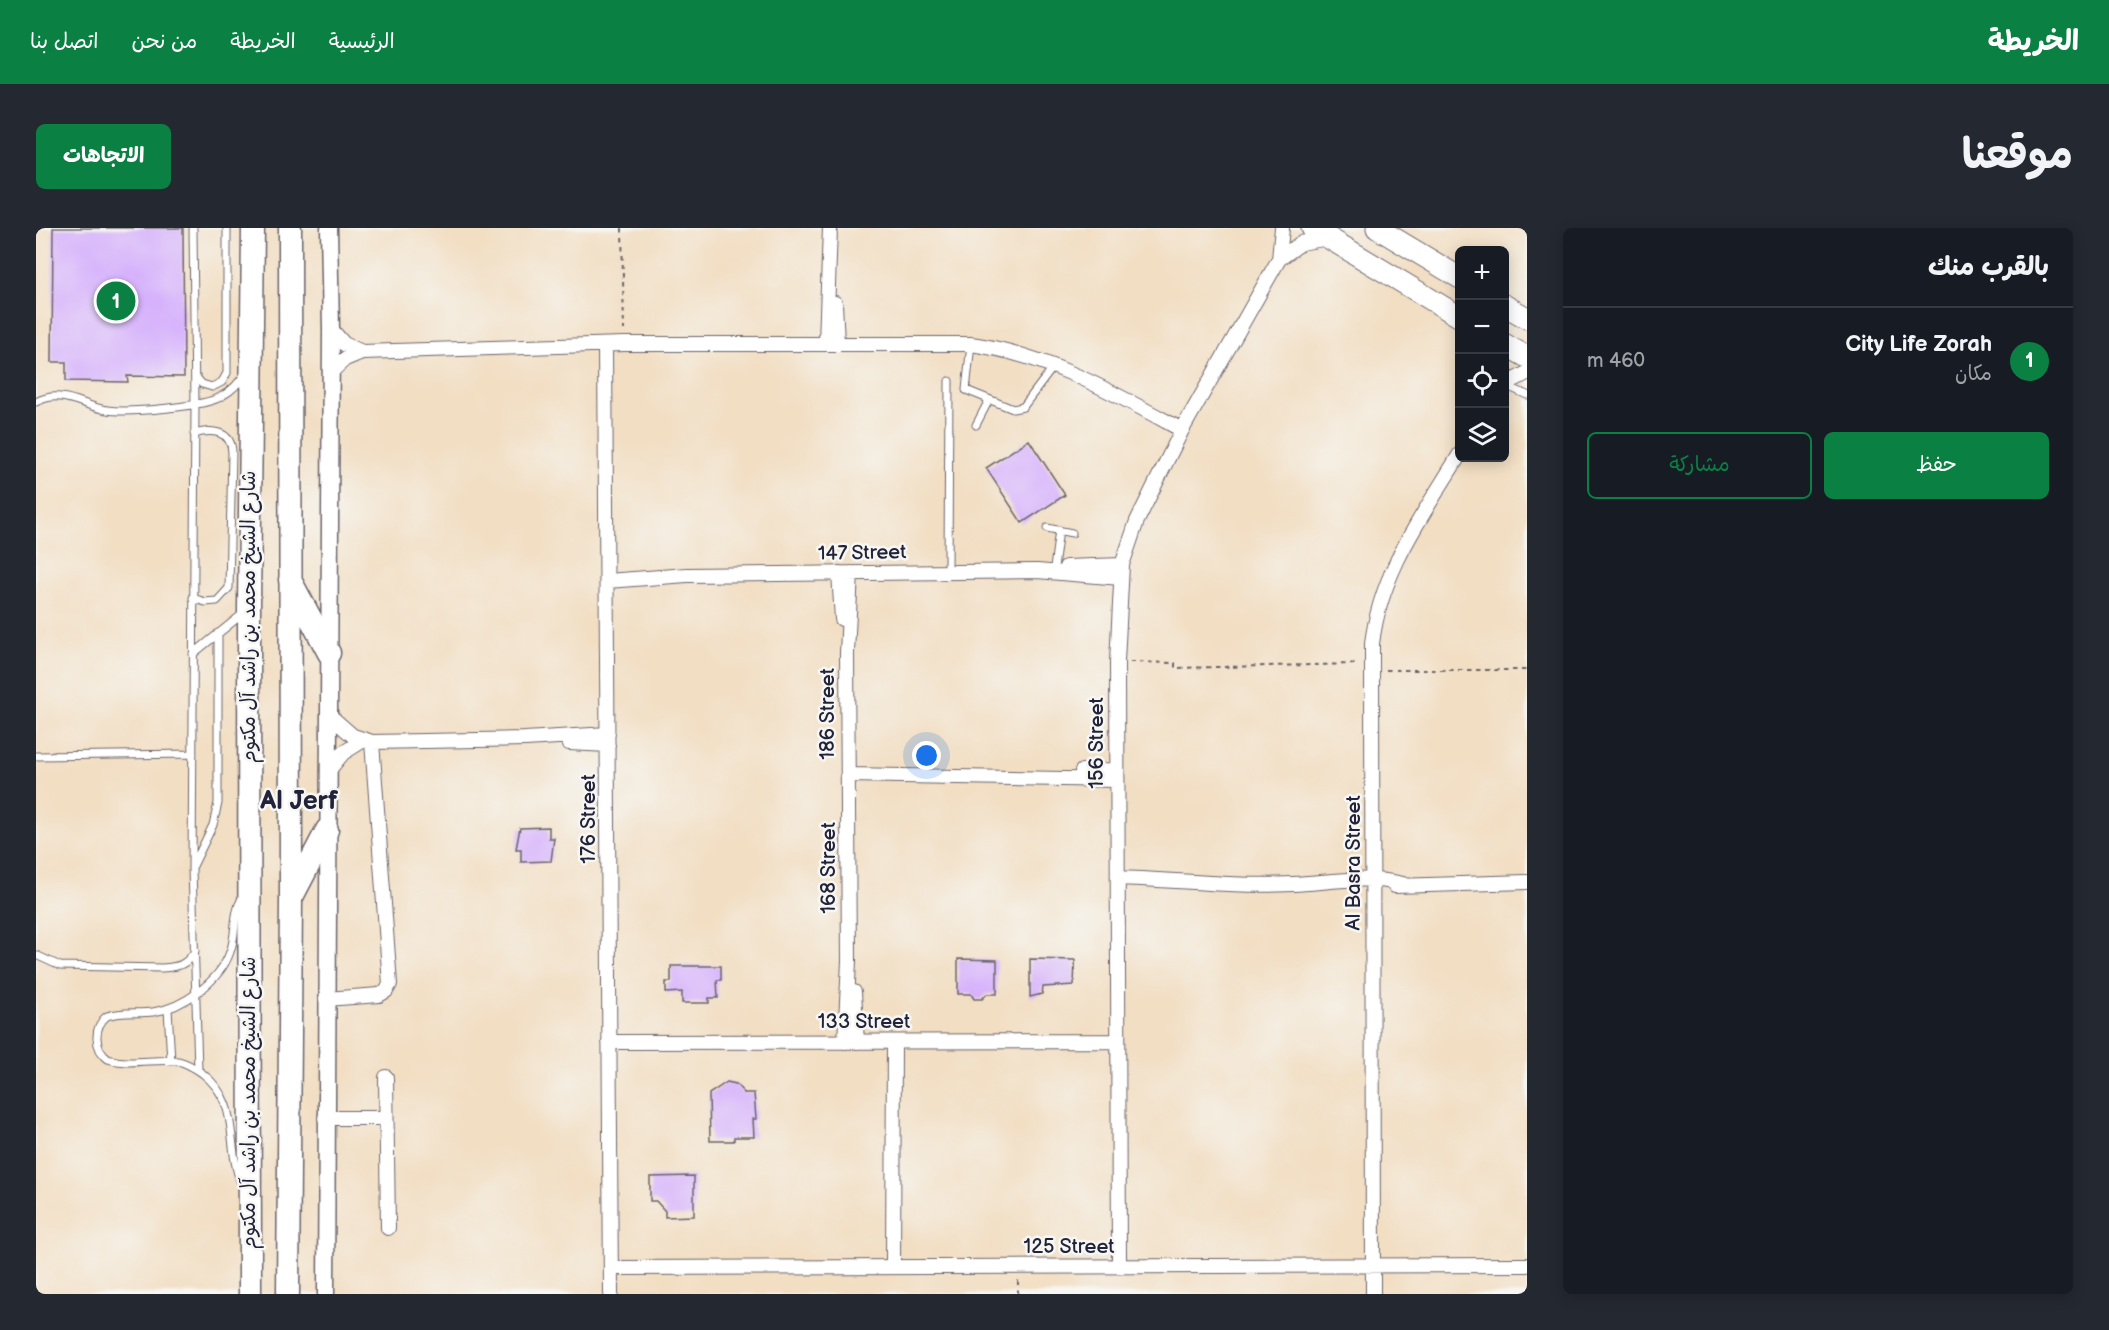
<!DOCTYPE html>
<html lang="ar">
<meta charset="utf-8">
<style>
:root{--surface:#171b24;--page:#242831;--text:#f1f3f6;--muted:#9ea1a6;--line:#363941;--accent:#0b8043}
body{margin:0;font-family:"Balsamiq Sans","Playpen Sans Arabic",sans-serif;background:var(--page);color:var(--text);direction:rtl}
.controls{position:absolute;right:18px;top:18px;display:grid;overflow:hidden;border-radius:9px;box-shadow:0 3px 15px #0003}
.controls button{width:54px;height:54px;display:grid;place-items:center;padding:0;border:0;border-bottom:2px solid var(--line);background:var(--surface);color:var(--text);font:30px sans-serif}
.you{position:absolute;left:891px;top:528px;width:21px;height:21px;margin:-15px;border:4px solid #fff;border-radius:50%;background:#1a73e8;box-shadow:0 0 0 9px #1a73e833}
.badge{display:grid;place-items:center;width:39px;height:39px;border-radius:50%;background:var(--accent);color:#fff;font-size:20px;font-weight:700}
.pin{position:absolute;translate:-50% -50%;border:3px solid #fff;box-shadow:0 2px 6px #0006}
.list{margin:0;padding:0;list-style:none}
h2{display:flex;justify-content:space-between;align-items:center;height:78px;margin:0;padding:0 24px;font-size:26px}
h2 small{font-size:20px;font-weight:400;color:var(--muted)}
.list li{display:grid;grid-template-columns:39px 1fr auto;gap:18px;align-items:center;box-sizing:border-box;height:108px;padding:0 24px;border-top:2px solid var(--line)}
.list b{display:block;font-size:22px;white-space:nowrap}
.list p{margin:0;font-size:20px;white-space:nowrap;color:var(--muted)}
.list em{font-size:20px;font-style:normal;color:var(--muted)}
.actions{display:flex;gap:12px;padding:18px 24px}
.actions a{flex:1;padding:14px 0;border:2px solid var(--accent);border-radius:9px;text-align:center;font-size:21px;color:var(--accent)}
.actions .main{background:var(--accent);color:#fff}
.icon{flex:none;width:33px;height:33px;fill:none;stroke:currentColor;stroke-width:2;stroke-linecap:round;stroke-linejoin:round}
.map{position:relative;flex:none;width:1491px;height:1066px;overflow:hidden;direction:ltr;border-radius:9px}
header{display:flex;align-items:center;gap:36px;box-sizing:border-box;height:84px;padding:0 30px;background:var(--accent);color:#fff}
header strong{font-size:28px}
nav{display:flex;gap:33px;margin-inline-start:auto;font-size:21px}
.intro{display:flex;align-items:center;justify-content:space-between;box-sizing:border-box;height:144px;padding:0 36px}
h1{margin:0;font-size:42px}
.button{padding:15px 27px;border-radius:9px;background:var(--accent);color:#fff;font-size:21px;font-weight:700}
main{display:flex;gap:36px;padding:0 36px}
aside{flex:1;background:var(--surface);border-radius:9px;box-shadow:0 3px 15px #0003}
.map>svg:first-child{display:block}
</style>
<header>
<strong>الخريطة</strong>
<nav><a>الرئيسية</a><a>الخريطة</a><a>من نحن</a><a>اتصل بنا</a></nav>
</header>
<div class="intro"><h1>موقعنا</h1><a class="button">الاتجاهات</a></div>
<main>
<aside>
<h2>بالقرب منك<small></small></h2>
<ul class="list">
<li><span class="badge">1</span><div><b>City Life Zorah</b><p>مكان</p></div><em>460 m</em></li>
</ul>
<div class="actions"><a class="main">حفظ</a><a>مشاركة</a></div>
</aside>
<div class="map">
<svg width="1491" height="1066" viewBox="0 0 1491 1066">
<rect width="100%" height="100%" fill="#f6f6f2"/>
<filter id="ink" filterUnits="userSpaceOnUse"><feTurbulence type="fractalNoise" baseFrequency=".0167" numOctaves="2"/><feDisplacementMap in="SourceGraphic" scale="12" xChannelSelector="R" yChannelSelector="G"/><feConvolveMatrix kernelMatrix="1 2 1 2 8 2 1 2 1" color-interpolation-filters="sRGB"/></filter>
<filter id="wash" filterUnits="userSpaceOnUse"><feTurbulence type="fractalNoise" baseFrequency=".008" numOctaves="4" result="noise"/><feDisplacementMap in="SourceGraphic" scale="24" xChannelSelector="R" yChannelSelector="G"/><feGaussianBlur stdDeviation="1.35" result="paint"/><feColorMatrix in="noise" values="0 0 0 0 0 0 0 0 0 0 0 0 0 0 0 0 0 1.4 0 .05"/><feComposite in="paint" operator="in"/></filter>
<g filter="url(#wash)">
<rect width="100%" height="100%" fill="#f2dec3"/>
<g id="blocks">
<path fill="#d6b1fc" d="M 17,0 L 147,0 L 148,149 L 91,148 L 92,154 L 30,153 L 30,134 L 16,134 Z
M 993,212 L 1029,267 L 986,295 L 950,240 Z
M 513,599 L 513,610 L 518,610 L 515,633 L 485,634 L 485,621 L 480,621 L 484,600 Z
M 922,731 L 961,732 L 961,766 L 951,766 L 946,771 L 938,771 L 935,766 L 922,766 Z
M 994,731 L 1039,732 L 1038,757 L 1007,759 L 1006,766 L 994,769 Z
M 635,738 L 685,738 L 685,752 L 681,752 L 682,770 L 673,770 L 673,775 L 646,775 L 646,764 L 630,765 L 630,754 L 635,754 Z
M 691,854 L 700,856 L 708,865 L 718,865 L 720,891 L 717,891 L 718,909 L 698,909 L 698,913 L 674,913 L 673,866 Z
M 658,948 L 658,988 L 629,989 L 629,983 L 620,973 L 614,973 L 614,949 Z"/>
</g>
</g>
<g filter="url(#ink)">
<use href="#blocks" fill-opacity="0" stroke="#6b646b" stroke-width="1.5"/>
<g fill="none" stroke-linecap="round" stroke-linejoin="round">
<defs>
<path id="service" d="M 157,0 L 159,177 L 156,640 L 162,842
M 935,116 L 930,162 L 977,181 L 987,179 L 1018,138
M 159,148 L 166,156 L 176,159 L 186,154 L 191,145 L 191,0
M 1469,157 L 1491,167
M 0,174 C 26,160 46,178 71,182 C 92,185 170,179 186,168 C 195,163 204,154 209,145
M 940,197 L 953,172
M 1011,300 L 1036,305
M 1018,340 L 1023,302
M 912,344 L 913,153
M 157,370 L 169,374 L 181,373 L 193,360 L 196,225 C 196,202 175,201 158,206
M 157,426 L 209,384
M 0,528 L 157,526
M 157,638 L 177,597 L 182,575 L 182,405
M 0,727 L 24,738 L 126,740 C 143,739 150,737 159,723
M 132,781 L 135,833
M 205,955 C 189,915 206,876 166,845 C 159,840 151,835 142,833 C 119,830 94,838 72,831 C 58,821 57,799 71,788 C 86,783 102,786 117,784 C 147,780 184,753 194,724 C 201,706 196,687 206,670"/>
<path id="minor" d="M 1243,31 L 1265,15 L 1292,10
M 799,75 L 801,115
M 295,101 L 308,116 L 326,124
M 790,115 L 794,0
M 569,117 L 575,1066
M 295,144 L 309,131 L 326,124 L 588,116 L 935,116 C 1012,127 1078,165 1146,202
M 1468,157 L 1491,145
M 1030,339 L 1086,337
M 803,345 L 806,391
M 571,353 L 651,347 L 1001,343 L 1085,350
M 293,487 L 317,508 L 336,514 L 489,511 L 572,506
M 533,515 L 572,517
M 293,542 L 307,525 L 326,513
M 1046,543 L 1081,542
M 812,547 L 1081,552
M 1082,650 C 1140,652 1198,659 1257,656 C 1295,654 1330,647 1367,656
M 1359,658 L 1491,654
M 818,764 L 821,814
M 290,771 L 343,767 L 350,763 L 354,756 L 336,514
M 573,814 L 1082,813
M 809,814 L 813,733 L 811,425 L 815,345
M 350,849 L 352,1000
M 289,890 L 350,890
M 1083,1038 L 1081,434 L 1086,337 L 1101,293 L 1146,202 L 1243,31 L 1246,0
M 857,1039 L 858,814
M 575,1040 L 1491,1037
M 1337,1066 L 1336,416 C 1344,344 1387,287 1424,226"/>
<path id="tertiary" d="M 290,1066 L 295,101 L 293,0"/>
<path id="primary" d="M 1276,0 L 1424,89
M 1341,0 L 1424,50
M 1468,77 L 1491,90
M 1468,116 L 1491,129"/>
<path id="trunk" d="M 254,352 L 293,425
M 257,667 L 291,602
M 214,1066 L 213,380 L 217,0
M 252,1066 L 255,671 L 254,0"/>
</defs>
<use href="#service" stroke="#6b646b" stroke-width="9"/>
<use href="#minor" stroke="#6b646b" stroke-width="16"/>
<use href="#tertiary" stroke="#6b646b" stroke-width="19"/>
<use href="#primary" stroke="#6b646b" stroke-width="23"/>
<use href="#trunk" stroke="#6b646b" stroke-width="25"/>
<path stroke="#6b646b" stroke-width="2" stroke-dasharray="4.5 4.5" stroke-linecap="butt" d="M 586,0 L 588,102
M 1094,434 L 1139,435 L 1139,440 L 1321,436
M 1350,442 L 1491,442
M 982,1066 L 982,1051"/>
<use href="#service" stroke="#fff" stroke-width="7"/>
<use href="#minor" stroke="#fff" stroke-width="14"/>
<use href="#tertiary" stroke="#fff" stroke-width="16"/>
<use href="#primary" stroke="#fff" stroke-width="21"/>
<use href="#trunk" stroke="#fff" stroke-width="22"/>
</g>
</g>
<g text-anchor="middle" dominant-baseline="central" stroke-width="5" stroke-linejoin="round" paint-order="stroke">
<g font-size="20" fill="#22223b" stroke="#f6f6f2">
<text transform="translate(826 325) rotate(-1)">147 Street</text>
<text transform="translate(213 389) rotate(-90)">شارع الشيخ محمد بن راشد آل مكتوم</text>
<text transform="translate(792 486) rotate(-90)">186 Street</text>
<text transform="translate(1061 515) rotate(-90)">156 Street</text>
<text transform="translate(553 591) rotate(-90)">176 Street</text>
<text transform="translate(1318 635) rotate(-90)">Al Basra Street</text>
<text transform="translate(793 640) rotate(-90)">168 Street</text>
<text x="828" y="794">133 Street</text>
<text transform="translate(213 875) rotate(-90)">شارع الشيخ محمد بن راشد آل مكتوم</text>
<text x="1033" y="1019">125 Street</text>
</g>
<g font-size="26" font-weight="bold" fill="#22223b" stroke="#f6f6f2">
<text x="263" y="573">Al Jerf</text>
</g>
</g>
</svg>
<div class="controls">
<button>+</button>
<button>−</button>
<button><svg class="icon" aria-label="locate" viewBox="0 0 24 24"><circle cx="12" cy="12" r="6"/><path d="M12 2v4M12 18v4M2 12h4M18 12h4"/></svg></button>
<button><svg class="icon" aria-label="layers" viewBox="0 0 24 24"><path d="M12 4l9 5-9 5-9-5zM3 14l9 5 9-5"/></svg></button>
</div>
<div class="you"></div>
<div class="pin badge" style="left:80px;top:73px">1</div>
</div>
</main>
